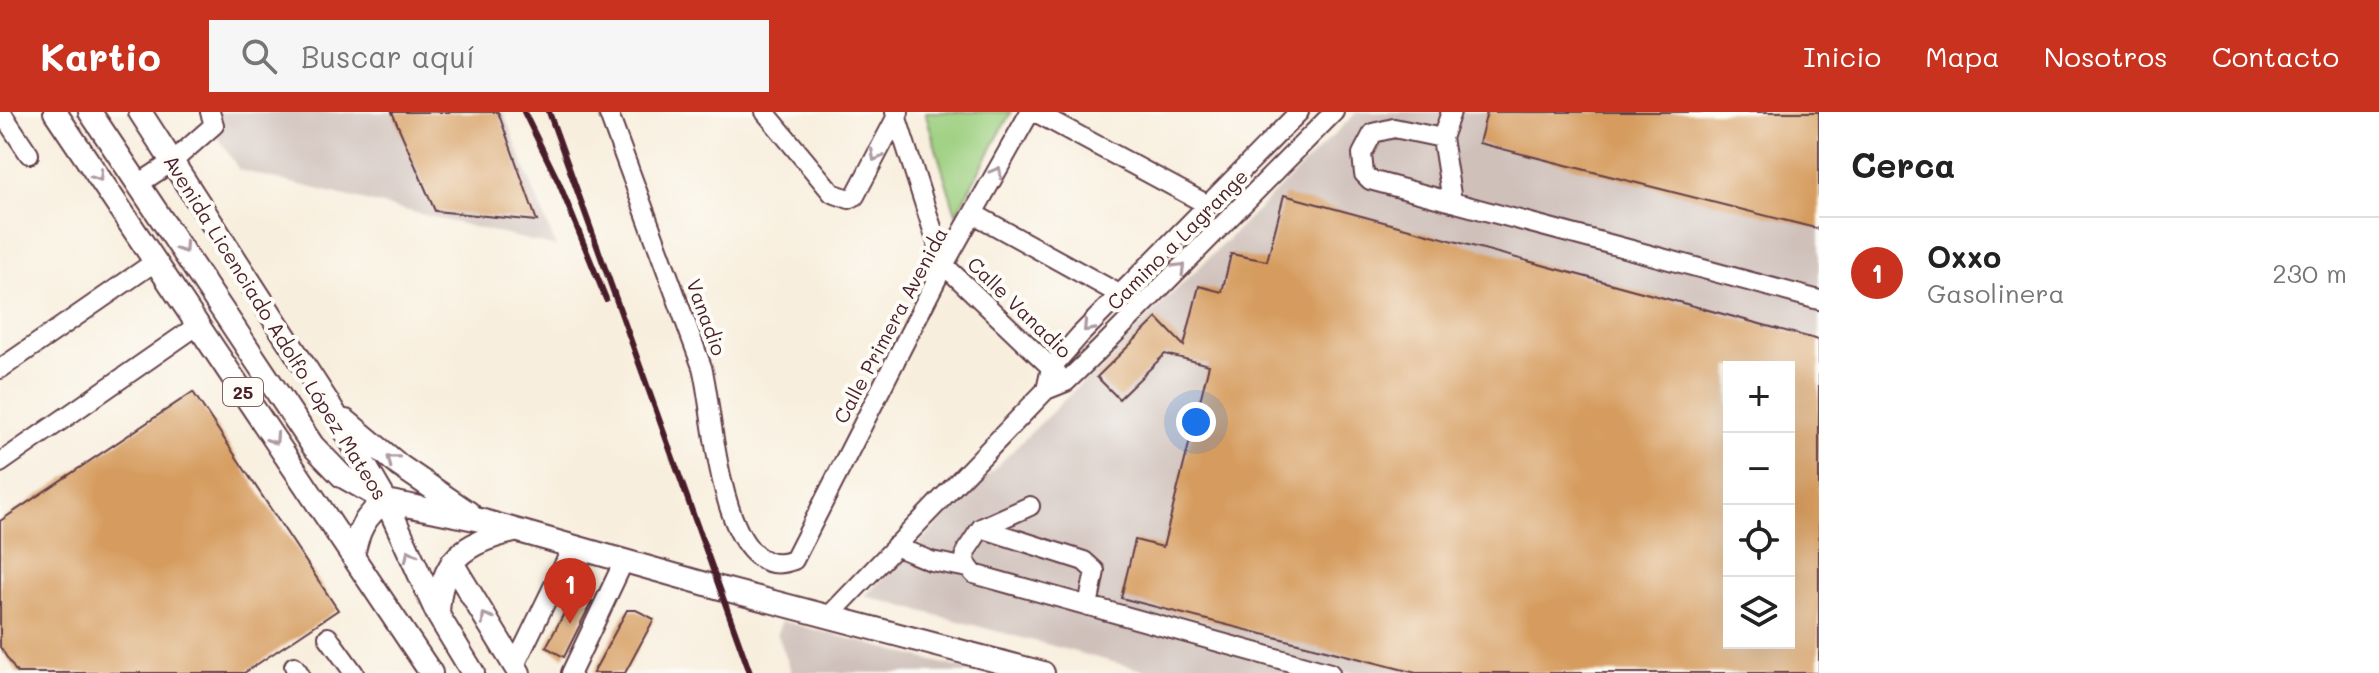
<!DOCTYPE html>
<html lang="es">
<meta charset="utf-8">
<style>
:root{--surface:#fff;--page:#f6f6f6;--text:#222;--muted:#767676;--line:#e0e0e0;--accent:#c8321e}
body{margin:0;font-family:Mali,sans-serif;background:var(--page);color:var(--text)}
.controls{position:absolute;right:24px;bottom:24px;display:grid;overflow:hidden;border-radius:0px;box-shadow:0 8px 32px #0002}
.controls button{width:72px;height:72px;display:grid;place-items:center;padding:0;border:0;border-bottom:2px solid var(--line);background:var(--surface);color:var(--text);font:40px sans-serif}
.you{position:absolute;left:1196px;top:310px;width:28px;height:28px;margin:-20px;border:6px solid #fff;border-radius:50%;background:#1a73e8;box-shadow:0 0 0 12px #1a73e833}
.badge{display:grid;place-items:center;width:52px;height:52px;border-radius:50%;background:var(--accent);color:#fff;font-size:26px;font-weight:700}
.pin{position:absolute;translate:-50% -66px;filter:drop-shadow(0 2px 4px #0008)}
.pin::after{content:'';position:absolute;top:42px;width:28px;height:24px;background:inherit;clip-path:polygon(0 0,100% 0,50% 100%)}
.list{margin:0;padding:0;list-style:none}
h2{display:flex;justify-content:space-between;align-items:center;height:104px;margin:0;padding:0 32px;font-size:34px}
h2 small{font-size:26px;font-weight:400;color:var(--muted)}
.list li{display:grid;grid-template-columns:52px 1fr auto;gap:24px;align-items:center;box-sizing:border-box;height:112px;padding:0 32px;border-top:2px solid var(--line)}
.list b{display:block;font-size:30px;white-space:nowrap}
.list p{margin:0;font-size:26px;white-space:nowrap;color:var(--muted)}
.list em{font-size:26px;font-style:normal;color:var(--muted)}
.icon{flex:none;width:44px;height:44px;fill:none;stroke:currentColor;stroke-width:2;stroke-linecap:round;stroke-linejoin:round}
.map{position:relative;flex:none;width:1819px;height:561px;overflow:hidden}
header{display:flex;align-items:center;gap:48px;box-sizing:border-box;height:112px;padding:0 40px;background:var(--accent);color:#fff}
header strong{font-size:38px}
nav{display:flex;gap:44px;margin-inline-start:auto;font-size:28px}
.search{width:560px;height:72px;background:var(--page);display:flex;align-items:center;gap:20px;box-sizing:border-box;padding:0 28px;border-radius:0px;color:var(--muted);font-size:30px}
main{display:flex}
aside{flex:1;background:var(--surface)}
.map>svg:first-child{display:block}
</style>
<header>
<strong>Kartio</strong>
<div class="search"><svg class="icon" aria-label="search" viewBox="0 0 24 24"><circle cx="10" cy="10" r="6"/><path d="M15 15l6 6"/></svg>Buscar aquí</div>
<nav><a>Inicio</a><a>Mapa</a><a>Nosotros</a><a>Contacto</a></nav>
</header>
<main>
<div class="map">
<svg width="1819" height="561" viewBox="0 0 1819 561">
<rect width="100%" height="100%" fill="#fdfcf7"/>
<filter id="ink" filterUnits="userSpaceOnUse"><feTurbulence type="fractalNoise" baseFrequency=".0125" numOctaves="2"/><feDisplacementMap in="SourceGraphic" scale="16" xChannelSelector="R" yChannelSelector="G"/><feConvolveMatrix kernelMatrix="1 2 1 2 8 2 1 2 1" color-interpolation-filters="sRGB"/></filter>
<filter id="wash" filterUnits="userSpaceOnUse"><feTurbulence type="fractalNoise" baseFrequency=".006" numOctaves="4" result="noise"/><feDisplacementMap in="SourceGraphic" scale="32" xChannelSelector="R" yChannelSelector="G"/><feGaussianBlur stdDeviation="1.8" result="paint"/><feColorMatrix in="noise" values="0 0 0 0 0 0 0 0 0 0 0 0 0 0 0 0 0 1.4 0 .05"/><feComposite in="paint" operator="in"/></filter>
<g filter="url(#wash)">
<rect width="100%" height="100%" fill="#f8eedd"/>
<path fill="#cfc0ba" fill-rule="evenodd" d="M 201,0 L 503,0 L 556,135 L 239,58 Z
M 1357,0 L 1819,0 L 1819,561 L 1154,561 L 865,484 ZM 1729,255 L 1789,255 L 1789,531 L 1729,531 Z
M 782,509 L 979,561 L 792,561 L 777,521 Z"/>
<path fill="#9ccf7f" stroke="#737755" stroke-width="2" d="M 1011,0 L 956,102 L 925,0 Z"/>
<g id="blocks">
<path fill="#d69c5e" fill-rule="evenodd" d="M 392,0 L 498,0 L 537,109 L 435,99 Z
M 1487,0 L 1819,0 L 1819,117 L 1479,31 Z
M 1284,83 L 1819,228 L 1819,561 L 1416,561 L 1121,486 L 1135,428 L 1163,435 L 1209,253 L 1165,242 L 1119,287 L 1097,265 L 1157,206 L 1184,234 L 1199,174 L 1222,180 L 1231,142 L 1267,149 ZM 1729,255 L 1789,255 L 1789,531 L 1729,531 Z
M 193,280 L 338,498 L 244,561 L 17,561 L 0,535 L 0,409 Z
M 575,481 L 592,489 L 564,545 L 546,535 Z
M 627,498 L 636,498 L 654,507 L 625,561 L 593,561 Z"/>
</g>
</g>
<g filter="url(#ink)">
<use href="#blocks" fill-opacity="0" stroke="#643e46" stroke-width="2"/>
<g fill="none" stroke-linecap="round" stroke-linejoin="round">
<defs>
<path id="minor" d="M 1,0 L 29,42
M 608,0 L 702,255 C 714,297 719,478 794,448 L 944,153 L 1030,0
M 765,0 L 832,81 L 849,87 L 855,84 L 899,0
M 895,0 L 944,153 L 1058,262
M 1035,0 L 1208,93
M 1442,26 L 1451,0
M 140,71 L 172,50 L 214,13 L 210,0
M 1452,89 L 1442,26 L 1394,16 L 1373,21 L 1362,42 L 1364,62 L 1370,68 L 1819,188
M 974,102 L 1119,182
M 0,257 L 156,149
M 1046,278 L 1051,256 L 1080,223 L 1299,0
M 0,351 L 198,213
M 981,416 L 1030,394
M 895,434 L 931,449 L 968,456
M 1088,494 L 1095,459 L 1084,449 L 981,416 L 966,439 L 965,450 L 974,462 L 1330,561
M 828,505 L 1046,278 L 1066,270 L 1097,240 L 1334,0
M 328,525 L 354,561
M 515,553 L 573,434
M 294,554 L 299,561
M 571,561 L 624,449"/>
<path id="major" d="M 55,0 L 431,561
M 90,0 L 313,334 L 342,364 L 386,389 L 480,408 L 720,476 L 1043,561
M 140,0 L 332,297 L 386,389 L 438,503 L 473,561
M 346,309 L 400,354 L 469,401
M 353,445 C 357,420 365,403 386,389
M 452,451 L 519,561
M 438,502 C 440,448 464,430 514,419"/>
</defs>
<use href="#minor" stroke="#643e46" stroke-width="22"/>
<use href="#major" stroke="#643e46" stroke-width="26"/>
<use href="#minor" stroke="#fff" stroke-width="18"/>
<use href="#major" stroke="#fff" stroke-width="22"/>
<path stroke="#4a1f2b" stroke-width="6" d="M 524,0 L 559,71 L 606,187
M 549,0 L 750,561"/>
</g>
<defs><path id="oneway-chevron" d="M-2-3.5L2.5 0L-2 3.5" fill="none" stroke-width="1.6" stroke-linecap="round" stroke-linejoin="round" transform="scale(2)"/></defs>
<g stroke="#ae9aa0">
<use href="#oneway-chevron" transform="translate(876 44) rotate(118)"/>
<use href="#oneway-chevron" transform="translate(997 60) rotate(-61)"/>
<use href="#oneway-chevron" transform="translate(98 64) rotate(56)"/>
<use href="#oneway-chevron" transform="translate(183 136) rotate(56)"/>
<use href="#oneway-chevron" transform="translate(1180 156) rotate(-45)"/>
<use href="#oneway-chevron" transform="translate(1088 215) rotate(133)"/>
<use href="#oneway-chevron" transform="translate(274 327) rotate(56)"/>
<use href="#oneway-chevron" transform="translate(392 348) rotate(-142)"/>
<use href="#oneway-chevron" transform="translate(410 443) rotate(-115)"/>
<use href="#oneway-chevron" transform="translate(486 506) rotate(-122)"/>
</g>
</g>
<g text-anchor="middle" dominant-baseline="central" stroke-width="8" stroke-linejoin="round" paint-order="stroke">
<rect fill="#fdfcf7" stroke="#806168" stroke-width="2" x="223" y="266" width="40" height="28" rx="6"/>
<g font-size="18" font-weight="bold" fill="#4a1f2b">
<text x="243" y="280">25</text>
</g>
<g font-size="20" fill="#4a1f2b" stroke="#fdfcf7">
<text transform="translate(1177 127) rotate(-45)">Camino a Lagrange</text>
<text transform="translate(1020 195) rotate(44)">Calle Vanadio</text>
<text transform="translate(707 205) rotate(70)">Vanadio</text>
<text transform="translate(890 213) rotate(-62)">Calle Primera Avenida</text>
<text transform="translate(276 215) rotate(58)">Avenida Licenciado Adolfo López Mateos</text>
</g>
</g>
</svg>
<div class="controls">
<button>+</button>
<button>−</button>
<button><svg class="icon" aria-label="locate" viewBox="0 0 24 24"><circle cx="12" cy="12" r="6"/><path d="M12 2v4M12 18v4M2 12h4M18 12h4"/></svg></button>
<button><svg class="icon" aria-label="layers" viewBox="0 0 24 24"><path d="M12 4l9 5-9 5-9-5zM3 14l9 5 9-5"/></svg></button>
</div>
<div class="you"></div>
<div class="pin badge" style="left:570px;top:512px">1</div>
</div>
<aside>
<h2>Cerca<small></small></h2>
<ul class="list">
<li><span class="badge">1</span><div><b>Oxxo</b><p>Gasolinera</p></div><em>230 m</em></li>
</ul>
</aside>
</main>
